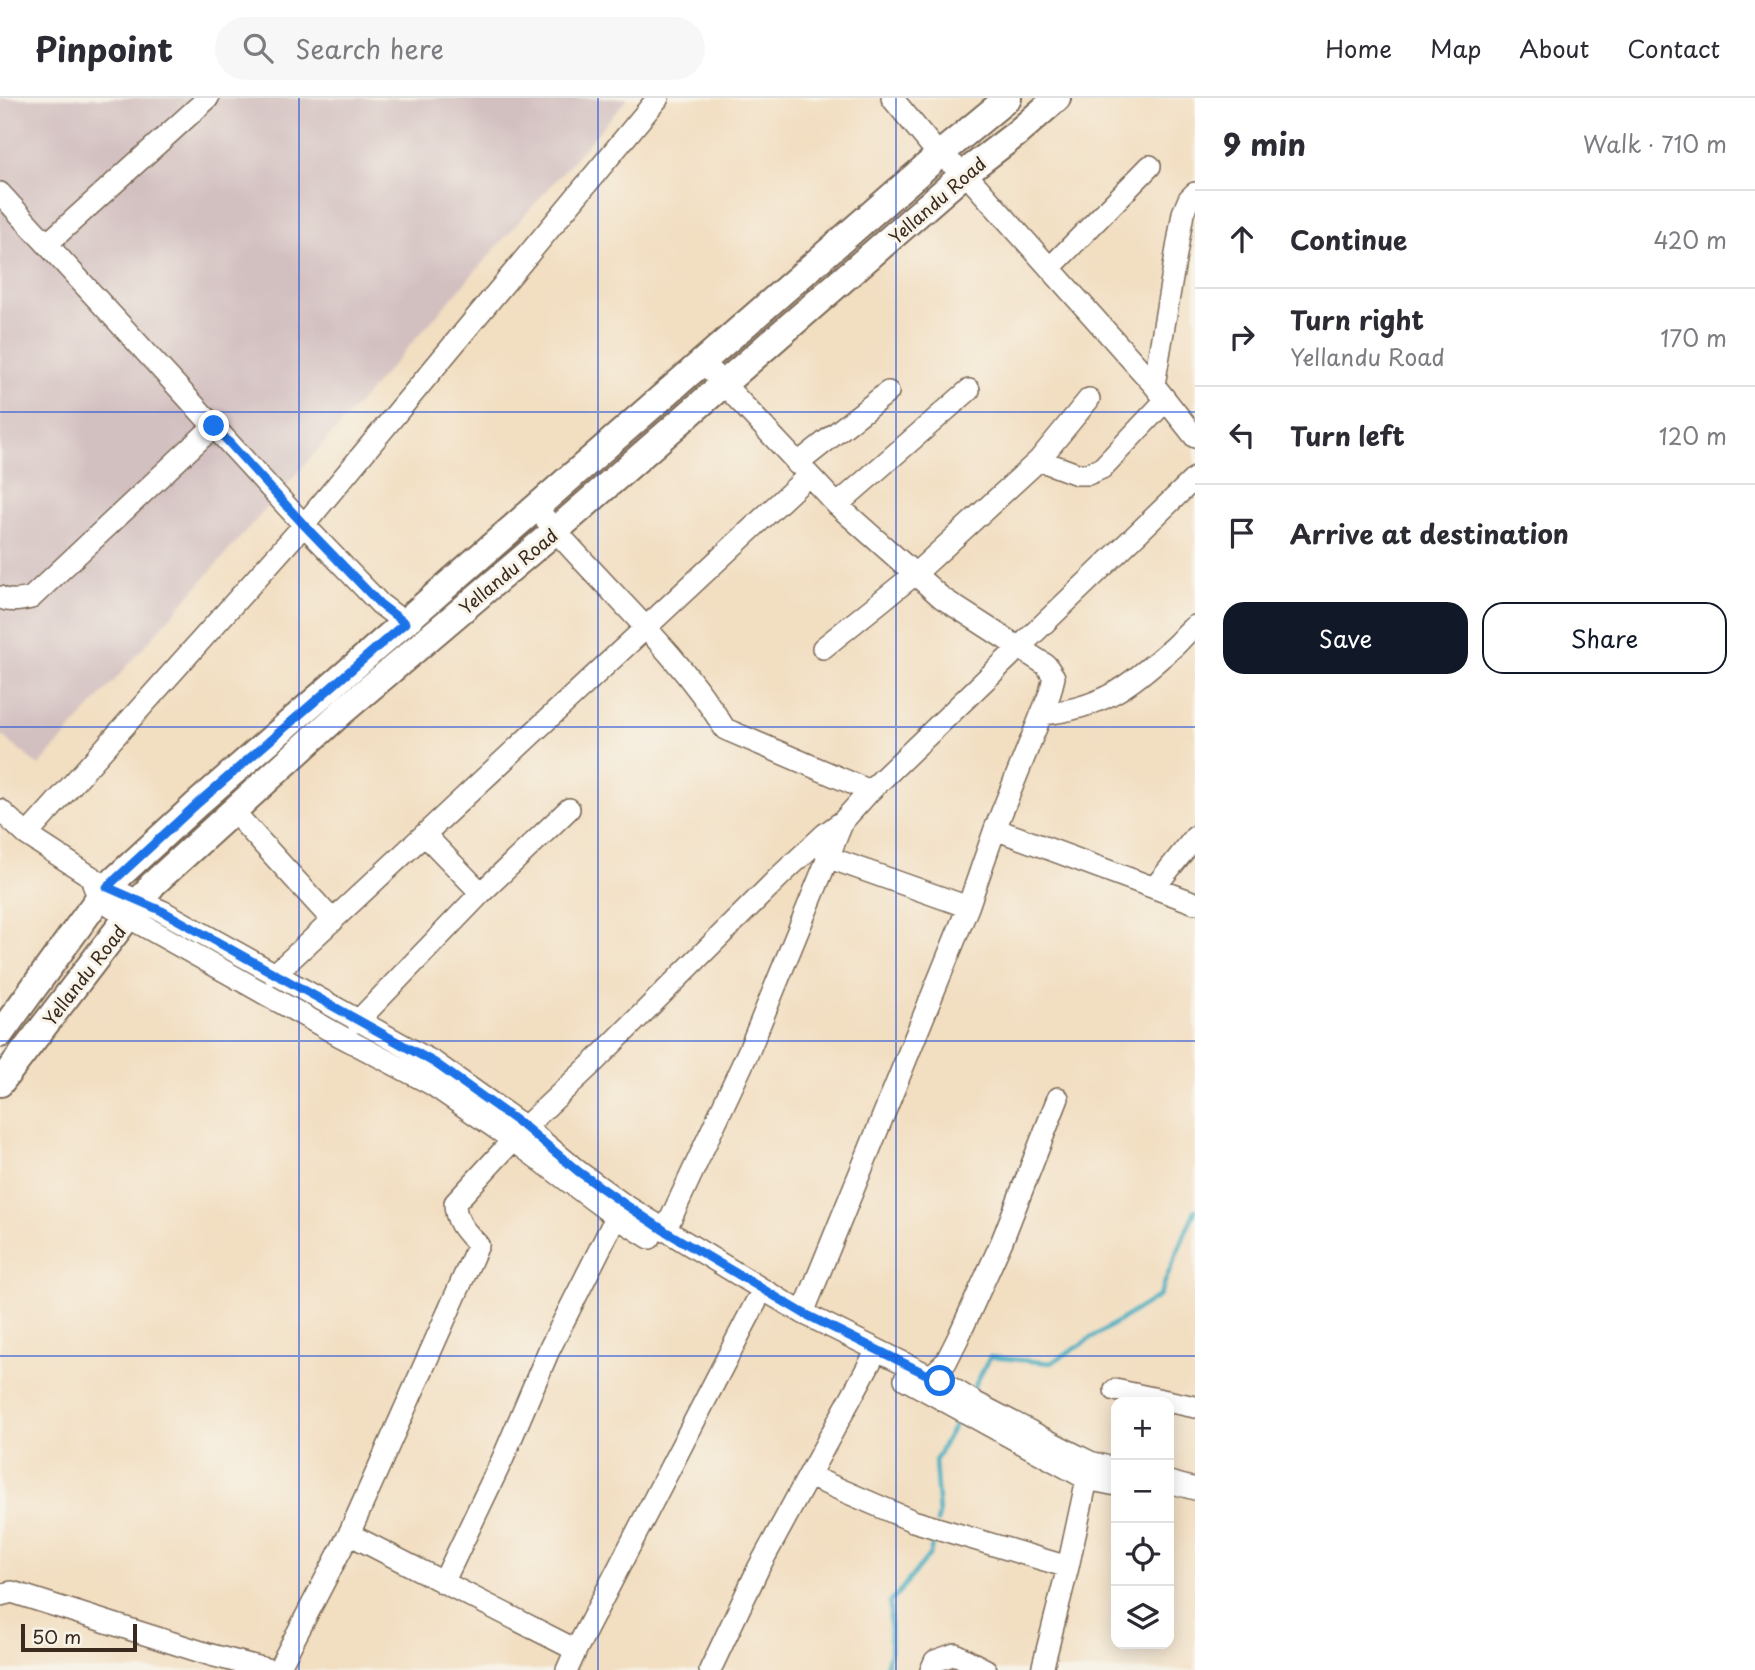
<!DOCTYPE html>
<meta charset="utf-8">
<style>
:root{--surface:#fff;--page:#f7f7f7;--text:#2b2b33;--muted:#7c7c81;--line:#e1e1e2;--accent:#111827}
body{margin:0;font-family:"Playpen Sans",sans-serif;background:var(--page);color:var(--text)}
.controls{position:absolute;right:21px;bottom:21px;display:grid;overflow:hidden;border-radius:14px;box-shadow:0 4px 18px #0003}
.controls button{width:63px;height:63px;display:grid;place-items:center;padding:0;border:0;border-bottom:2px solid var(--line);background:var(--surface);color:var(--text);font:35px sans-serif}
.scale{position:absolute;left:21px;bottom:18px;width:116px;box-sizing:border-box;padding-left:7px;border:4px solid #3b2a1e;border-top:0;font-size:19px;line-height:24px;white-space:nowrap;color:#3b2a1e;-webkit-text-stroke:5px #f7f3e8;paint-order:stroke}
.stop{position:absolute;width:21px;height:21px;margin:-16px;border:5px solid #1a73e8;border-radius:50%;background:#fff}
.stop.end{background:#1a73e8;border-color:#fff;box-shadow:0 2px 7px #0008}
.list{margin:0;padding:0;list-style:none}
h2{display:flex;justify-content:space-between;align-items:center;height:91px;margin:0;padding:0 28px;font-size:30px}
h2 small{font-size:23px;font-weight:400;color:var(--muted)}
.list li{display:grid;grid-template-columns:46px 1fr auto;gap:21px;align-items:center;box-sizing:border-box;height:98px;padding:0 28px;border-top:2px solid var(--line)}
.list b{display:block;font-size:26px;white-space:nowrap}
.list p{margin:0;font-size:23px;white-space:nowrap;color:var(--muted)}
.list em{font-size:23px;font-style:normal;color:var(--muted)}
.actions{display:flex;gap:14px;padding:21px 28px}
.actions a{flex:1;padding:16px 0;border:2px solid var(--accent);border-radius:21px;text-align:center;font-size:24px;color:var(--accent)}
.actions .main{background:var(--accent);color:#fff}
.icon{flex:none;width:38px;height:38px;fill:none;stroke:currentColor;stroke-width:2;stroke-linecap:round;stroke-linejoin:round}
.map{position:relative;flex:none;width:1195px;height:1572px;overflow:hidden}
header{display:flex;align-items:center;gap:42px;box-sizing:border-box;height:98px;padding:0 35px;background:var(--surface);border-bottom:2px solid var(--line)}
header strong{font-size:33px}
nav{display:flex;gap:38px;margin-inline-start:auto;font-size:24px}
.search{width:490px;height:63px;background:var(--page);display:flex;align-items:center;gap:18px;box-sizing:border-box;padding:0 24px;border-radius:38px;color:var(--muted);font-size:26px}
main{display:flex}
aside{flex:1;background:var(--surface)}
.map>svg:first-child{display:block}
</style>
<header>
<strong>Pinpoint</strong>
<div class="search"><svg class="icon" aria-label="search" viewBox="0 0 24 24"><circle cx="10" cy="10" r="6"/><path d="M15 15l6 6"/></svg>Search here</div>
<nav><a>Home</a><a>Map</a><a>About</a><a>Contact</a></nav>
</header>
<main>
<div class="map">
<svg width="1195" height="1572" viewBox="0 0 1195 1572">
<rect width="100%" height="100%" fill="#f7f3e8"/>
<filter id="ink" filterUnits="userSpaceOnUse"><feTurbulence type="fractalNoise" baseFrequency=".0143" numOctaves="2"/><feDisplacementMap in="SourceGraphic" scale="14" xChannelSelector="R" yChannelSelector="G"/><feConvolveMatrix kernelMatrix="1 2 1 2 8 2 1 2 1" color-interpolation-filters="sRGB"/></filter>
<filter id="wash" filterUnits="userSpaceOnUse"><feTurbulence type="fractalNoise" baseFrequency=".00686" numOctaves="4" result="noise"/><feDisplacementMap in="SourceGraphic" scale="28" xChannelSelector="R" yChannelSelector="G"/><feGaussianBlur stdDeviation="1.57" result="paint"/><feColorMatrix in="noise" values="0 0 0 0 0 0 0 0 0 0 0 0 0 0 0 0 0 1.4 0 .05"/><feComposite in="paint" operator="in"/></filter>
<g filter="url(#wash)">
<rect width="100%" height="100%" fill="#f2dec1"/>
<path fill="#d2bfc0" d="M 0,0 L 628,0 L 39,668 L 0,636 Z"/>
<g fill="none" stroke-linecap="round" stroke-linejoin="round">
<path stroke="#3fabbe" stroke-width="4.5" d="M 972,1293 L 990,1259 L 1051,1265 L 1159,1198 L 1195,1112
M 937,1424 L 939,1417 L 935,1363 L 960,1317
M 885,1572 L 890,1555 L 890,1505 L 930,1456 L 935,1436"/>
</g>
</g>
<g filter="url(#ink)">
<g fill="none" stroke-linecap="round" stroke-linejoin="round">
<defs>
<path id="minor" d="M 892,0 L 939,57 L 965,75 L 1154,287 L 1195,339
M 0,95 L 304,427 L 380,506 L 405,525
M 48,145 L 208,0
M 1050,170 L 1150,68
M 704,265 L 837,407 L 942,500 L 1046,567 L 1054,579 L 1050,595 L 995,731 L 968,809 L 803,1215
M 1154,287 L 1183,115 L 1189,101 L 1195,95
M 1039,362 L 1077,376 L 1088,376 L 1102,370 L 1166,302
M 797,366 L 888,294
M 837,407 L 969,292
M 537,411 C 598,485 674,548 725,631 L 870,693
M 0,499 C 9,505 21,502 31,500 L 214,328
M 823,550 L 915,476 L 1039,362 L 1089,301
M 1042,616 C 1100,611 1128,589 1171,551 C 1180,544 1186,534 1195,528
M 0,712 L 27,737 L 107,789 L 162,813 L 435,965 L 525,1029 L 579,1074 L 623,1106 L 762,1191 L 803,1215 L 940,1283 L 976,1305 L 1066,1352 L 1090,1364 L 1116,1371
M 233,713 L 333,823
M 995,731 L 1195,805
M 27,737 L 304,427 L 658,0
M 425,737 L 481,795
M 827,759 L 968,809
M 93,786 L 99,800 L 128,819 L 342,939 L 433,987 L 513,1042 L 616,1119 L 650,1140
M 1154,790 L 1195,739
M 274,877 L 809,377
M 357,924 L 481,795 L 569,711
M 665,1133 L 750,950 L 843,723 L 870,693 L 1195,380
M 930,1279 L 946,1264 L 958,1240 L 1002,1143 L 1058,1000
M 905,1281 L 1087,1381 L 1116,1387
M 1115,1292 L 1195,1309
M 809,1378 L 913,1423 L 1068,1469
M 1169,1384 L 1195,1391
M 349,1436 L 576,1552 L 756,1204
M 443,1485 L 503,1360 L 549,1252 L 616,1119
M 0,1497 L 12,1494 L 211,1557 L 270,1572
M 278,1572 L 349,1436 L 478,1147 C 466,1134 455,1124 455,1105 L 525,1029 L 594,964 L 781,777 L 825,736 L 843,723
M 567,1572 L 576,1552
M 710,1572 L 759,1469 L 871,1263
M 931,1572 L 935,1563 L 955,1556 L 986,1572
M 1042,1572 L 1068,1469 L 1087,1381"/>
<path id="major" d="M 0,936 L 107,789 L 198,705 L 939,57 L 1008,0
M 0,985 L 153,786 L 344,612 L 555,433 L 965,75 L 1016,36 L 1057,0"/>
</defs>
<use href="#minor" stroke="#7b6957" stroke-width="24"/>
<use href="#major" stroke="#7b6957" stroke-width="30"/>
<use href="#minor" stroke="#fff" stroke-width="21"/>
<use href="#major" stroke="#fff" stroke-width="26"/>
</g>
</g>
<g fill="none" stroke-linecap="round" stroke-linejoin="round" filter="url(#ink)">
<path stroke="#1a73e8" stroke-width="9" d="M 214,328 L 304,427 L 380,506 L 405,525 L 198,705 L 107,789 L 162,813 L 435,965 L 525,1029 L 579,1074 L 623,1105 L 665,1133 L 803,1215 L 940,1283"/>
</g>
<path fill="none" stroke="#1d4ed8" stroke-width="2" stroke-opacity="0.55" d="M 299,0 L 299,1572M 598,0 L 598,1572M 896,0 L 896,1572M 0,314 L 1195,314M 0,629 L 1195,629M 0,943 L 1195,943M 0,1258 L 1195,1258"/>
<g text-anchor="middle" dominant-baseline="central" stroke-width="6" stroke-linejoin="round" paint-order="stroke">
<g font-size="18" fill="#3b2a1e" stroke="#f7f3e8">
<text transform="translate(937 102) rotate(-41)">Yellandu Road</text>
<text transform="translate(508 473) rotate(-40)">Yellandu Road</text>
<text transform="translate(84 877) rotate(-52)">Yellandu Road</text>
</g>
</g>
</svg>
<div class="controls">
<button>+</button>
<button>−</button>
<button><svg class="icon" aria-label="locate" viewBox="0 0 24 24"><circle cx="12" cy="12" r="6"/><path d="M12 2v4M12 18v4M2 12h4M18 12h4"/></svg></button>
<button><svg class="icon" aria-label="layers" viewBox="0 0 24 24"><path d="M12 4l9 5-9 5-9-5zM3 14l9 5 9-5"/></svg></button>
</div>
<div class="scale">50 m</div>
<div class="stop" style="left:940px;top:1283px"></div>
<div class="stop end" style="left:214px;top:328px"></div>
</div>
<aside>
<h2>9 min<small>Walk · 710 m</small></h2>
<ul class="list">
<li><svg class="icon" aria-label="ahead" viewBox="0 0 24 24"><path d="M12 20V5M6 11l6-6 6 6"/></svg><div><b>Continue</b></div><em>420 m</em></li>
<li><svg class="icon" aria-label="right" viewBox="0 0 24 24"><path d="M7 20v-9h11M14 6l5 5-5 5"/></svg><div><b>Turn right</b><p>Yellandu Road</p></div><em>170 m</em></li>
<li><svg class="icon" aria-label="left" viewBox="0 0 24 24"><path d="M17 20v-9H6M10 6l-5 5 5 5"/></svg><div><b>Turn left</b></div><em>120 m</em></li>
<li><svg class="icon" aria-label="arrive" viewBox="0 0 24 24"><path d="M6 21V4h12l-3 4 3 4H6"/></svg><div><b>Arrive at destination</b></div></li>
</ul>
<div class="actions"><a class="main">Save</a><a>Share</a></div>
</aside>
</main>
